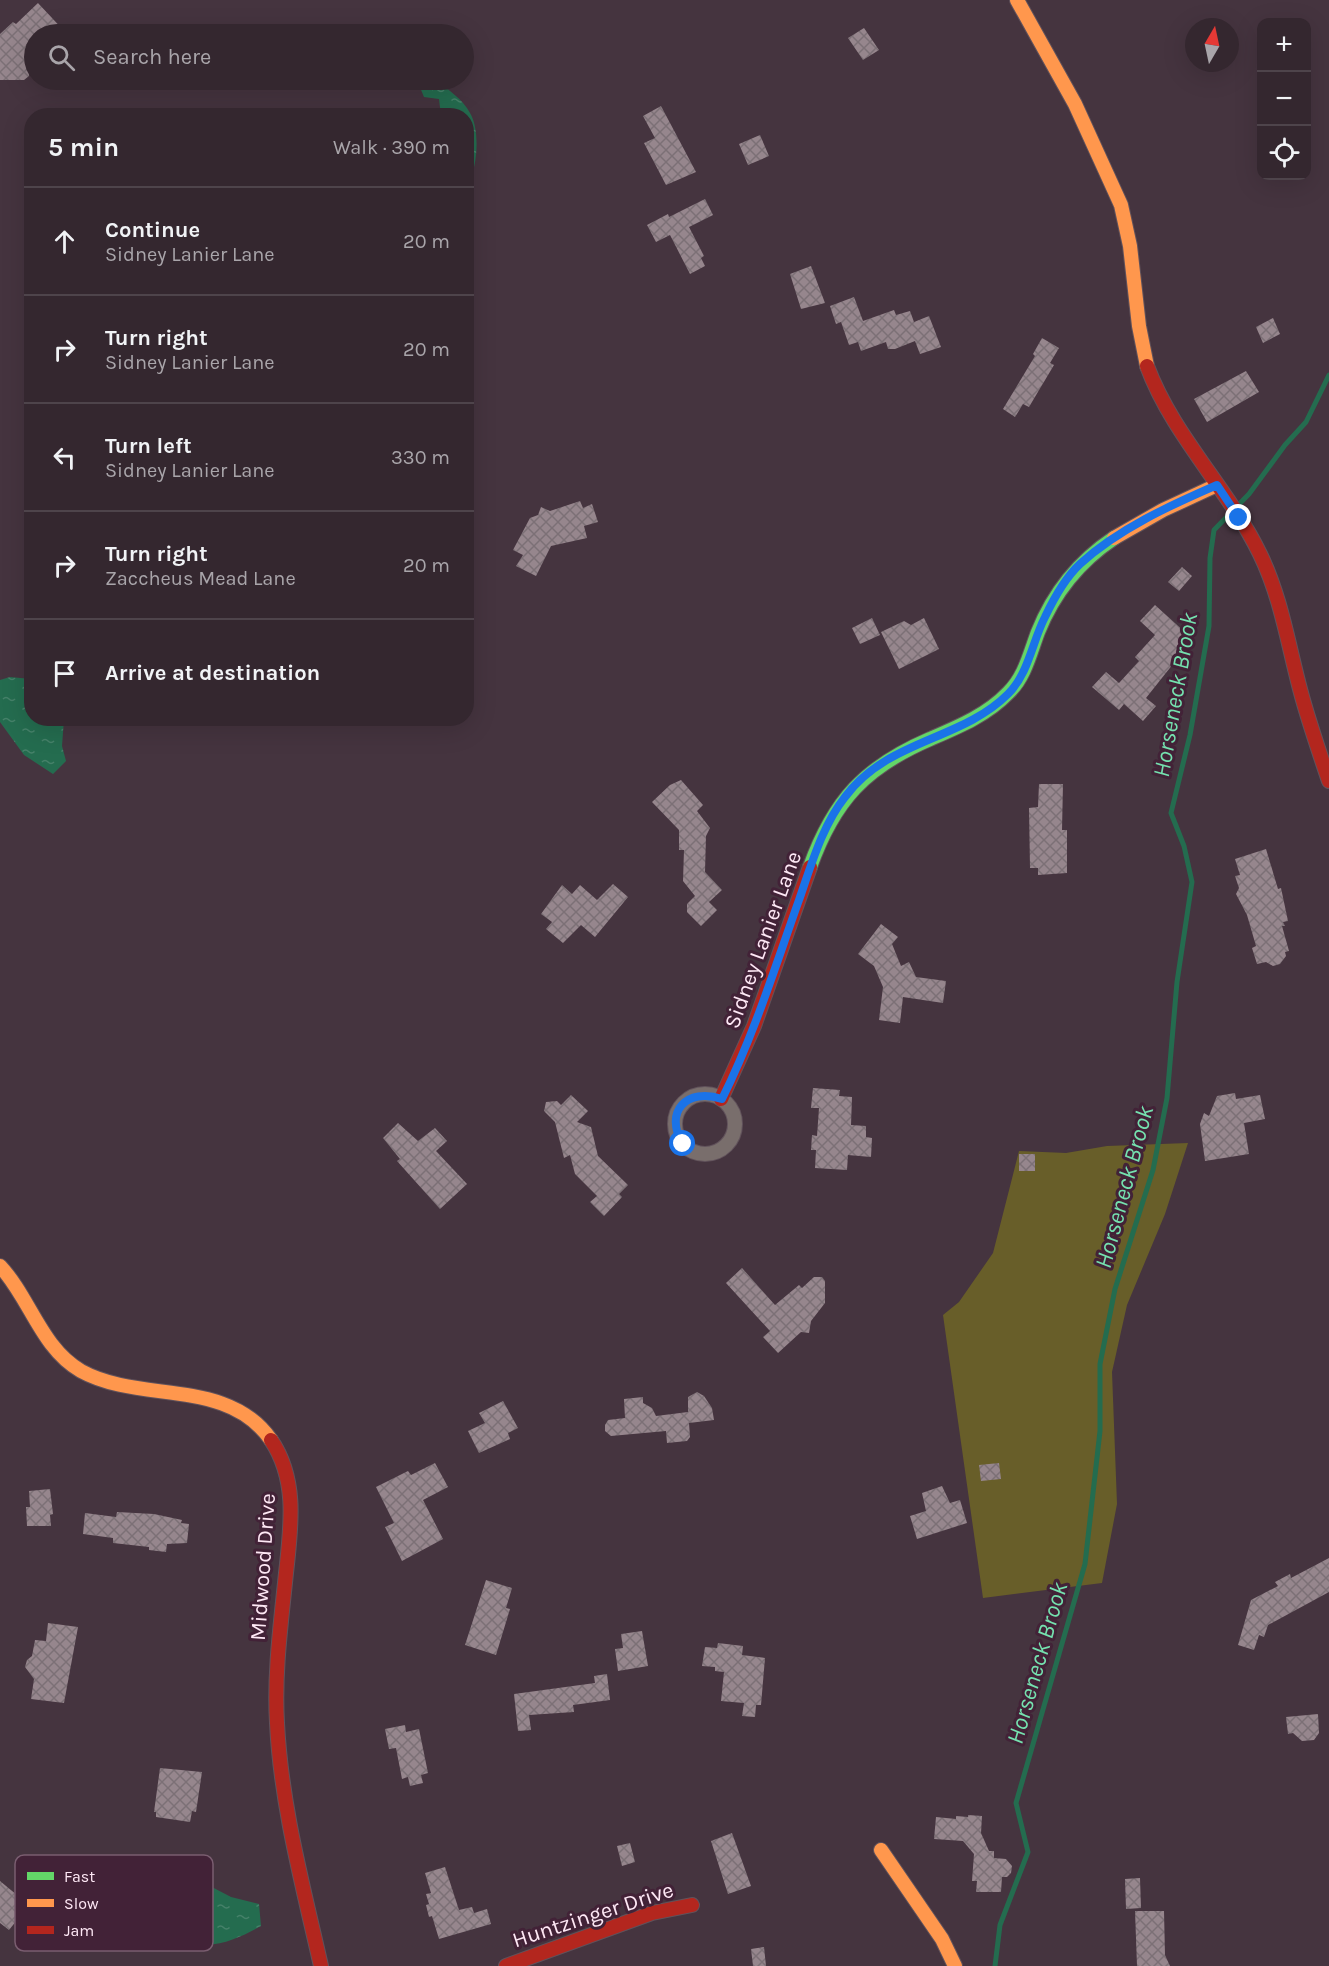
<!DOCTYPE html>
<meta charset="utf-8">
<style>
:root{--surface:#34272f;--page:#3f333b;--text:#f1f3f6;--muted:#a9a5aa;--line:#4e444b}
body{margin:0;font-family:Karla,sans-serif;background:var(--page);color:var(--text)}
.controls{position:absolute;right:18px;top:18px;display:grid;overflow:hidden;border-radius:12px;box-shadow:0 6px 24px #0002}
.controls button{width:54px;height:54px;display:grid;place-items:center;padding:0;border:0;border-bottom:2px solid var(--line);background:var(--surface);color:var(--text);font:30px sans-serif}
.compass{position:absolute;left:1185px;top:18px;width:54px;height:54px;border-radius:50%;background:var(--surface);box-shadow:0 6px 24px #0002;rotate:9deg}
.stop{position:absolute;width:18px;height:18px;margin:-14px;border:4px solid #1a73e8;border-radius:50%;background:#fff}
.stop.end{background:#1a73e8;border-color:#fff;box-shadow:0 2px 6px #0008}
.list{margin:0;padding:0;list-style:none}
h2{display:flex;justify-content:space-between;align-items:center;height:78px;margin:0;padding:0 24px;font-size:26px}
h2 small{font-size:20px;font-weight:400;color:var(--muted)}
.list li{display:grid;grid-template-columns:39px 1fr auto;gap:18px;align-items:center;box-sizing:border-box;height:108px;padding:0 24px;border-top:2px solid var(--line)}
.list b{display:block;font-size:22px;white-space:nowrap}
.list p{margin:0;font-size:20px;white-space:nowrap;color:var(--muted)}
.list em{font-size:20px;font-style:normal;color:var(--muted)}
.icon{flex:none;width:33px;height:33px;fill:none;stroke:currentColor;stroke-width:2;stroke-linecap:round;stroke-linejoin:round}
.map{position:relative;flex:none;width:1329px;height:1966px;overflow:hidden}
.search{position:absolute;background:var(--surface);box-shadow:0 6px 24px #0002;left:24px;top:24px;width:450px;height:66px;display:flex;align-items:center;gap:15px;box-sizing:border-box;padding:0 21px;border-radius:33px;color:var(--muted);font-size:22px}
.panel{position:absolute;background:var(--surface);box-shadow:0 6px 24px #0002;left:24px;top:108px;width:450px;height:618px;border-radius:24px}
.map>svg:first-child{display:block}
</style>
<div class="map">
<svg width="1329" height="1966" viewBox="0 0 1329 1966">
<defs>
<pattern id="water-ripples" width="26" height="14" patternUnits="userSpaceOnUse" patternTransform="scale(1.5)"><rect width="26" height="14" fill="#246c4f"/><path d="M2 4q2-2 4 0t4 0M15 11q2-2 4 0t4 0" fill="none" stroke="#458169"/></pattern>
<pattern id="building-cross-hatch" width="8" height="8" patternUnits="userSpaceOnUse" patternTransform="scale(1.5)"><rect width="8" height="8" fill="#96868d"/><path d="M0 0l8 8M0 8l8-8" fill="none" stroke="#7c7076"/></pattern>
</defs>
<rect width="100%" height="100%" fill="#45343f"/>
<path fill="#685e29" d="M 1188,1143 L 1165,1214 L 1127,1305 L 1112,1372 L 1117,1504 L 1102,1583 L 983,1598 L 943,1315 L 959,1302 L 993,1253 L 1019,1151 L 1066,1153 L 1107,1146 Z"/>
<path fill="url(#water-ripples)" d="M 417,80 L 436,80 C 447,89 463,99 470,113 C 480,129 478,167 468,183 L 466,116 L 441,115 L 439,99 L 424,97 Z
M 10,677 L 31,679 L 32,718 L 64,719 L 62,746 L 66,761 L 53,774 L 24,755 L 0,722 L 0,680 Z
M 128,1863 L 175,1875 L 199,1877 L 208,1885 L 231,1897 L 259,1904 L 261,1926 C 245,1935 219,1948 199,1944 C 187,1942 177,1932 164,1931 C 152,1930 140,1940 128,1942 C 108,1945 81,1935 76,1914 L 83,1881 L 103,1867 Z"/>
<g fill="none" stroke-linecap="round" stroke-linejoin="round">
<path stroke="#246c4f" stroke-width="5" d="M 995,1966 L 1000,1925 L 1028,1852 L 1016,1803 L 1085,1564 L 1100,1431 L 1100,1364 L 1115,1289 L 1153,1170 L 1167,1098 L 1177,982 L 1192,882 L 1184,846 L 1171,813 L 1190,735 L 1209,626 L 1210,558 L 1214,530 L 1249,494 L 1285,445 L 1306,422 L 1329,375"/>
</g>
<path fill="url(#building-cross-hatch)" d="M 38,3 L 67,34 L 34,34 L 34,57 L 30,61 L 29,76 L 24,80 L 0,80 L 0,34 L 13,22 L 16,24 Z
M 864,28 L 879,50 L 863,60 L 848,38 Z
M 661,106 L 696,172 L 666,185 L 644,143 L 655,138 L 643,116 Z
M 760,135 L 769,156 L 748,165 L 739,144 Z
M 705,199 L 713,215 L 689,227 L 704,256 L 701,258 L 705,266 L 690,274 L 670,235 L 656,242 L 647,225 L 668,214 L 669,217 Z
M 811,266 L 825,303 L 801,309 L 790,274 Z
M 854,297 L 863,321 L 894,310 L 896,315 L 910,311 L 914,322 L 929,316 L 941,347 L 920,354 L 915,341 L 895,349 L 888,349 L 886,342 L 861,351 L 858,342 L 849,345 L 841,322 L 836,324 L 830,306 Z
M 1273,318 L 1280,334 L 1263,343 L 1256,327 Z
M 1042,338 L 1059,348 L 1050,363 L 1054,365 L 1029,407 L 1023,404 L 1015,417 L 1003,409 L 1035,356 L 1033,354 Z
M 1246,371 L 1259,392 L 1207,422 L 1194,399 Z
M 580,501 L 583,508 L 592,504 L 598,522 L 584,526 L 587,538 L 551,546 L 536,576 L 516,566 L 523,555 L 513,550 L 530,518 L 538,515 L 541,507 L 550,511 Z
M 1182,567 L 1192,576 L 1179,591 L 1168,582 Z
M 1155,605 L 1186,633 L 1178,642 L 1185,649 L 1146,698 L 1156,706 L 1143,721 L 1124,704 L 1119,710 L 1092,687 L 1106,672 L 1119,683 L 1139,661 L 1135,657 L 1155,635 L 1140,621 Z
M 872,618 L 880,635 L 860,644 L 852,628 Z
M 924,618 L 939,649 L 899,669 L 881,632 L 904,621 L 911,625 Z
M 681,780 L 703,805 L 697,811 L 710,828 L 706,836 L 705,872 L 722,890 L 709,902 L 717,910 L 701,926 L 687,912 L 687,904 L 695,896 L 683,881 L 684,850 L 679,850 L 679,830 L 652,802 L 670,785 Z
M 1039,784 L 1063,784 L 1062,830 L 1067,830 L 1067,873 L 1038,875 L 1038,868 L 1030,868 L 1029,808 L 1038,807 Z
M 1266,849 L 1278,889 L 1281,888 L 1288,921 L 1283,922 L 1285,926 L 1282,926 L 1289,951 L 1285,952 L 1286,956 L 1280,964 L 1273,966 L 1266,962 L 1257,964 L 1252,948 L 1256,946 L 1247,915 L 1236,894 L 1239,888 L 1235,876 L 1240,875 L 1235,859 Z
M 613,884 L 628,897 L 595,937 L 581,925 L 563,943 L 546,929 L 552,922 L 541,914 L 562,885 L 572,894 L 580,885 L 597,900 Z
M 881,924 L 898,937 L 892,944 L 901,966 L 909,962 L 916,977 L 946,981 L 943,1003 L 903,997 L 900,1023 L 879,1020 L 883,987 L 874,966 L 858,954 Z
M 813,1088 L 840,1090 L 839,1096 L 852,1097 L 851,1125 L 866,1126 L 866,1137 L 872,1138 L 871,1157 L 848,1155 L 847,1170 L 815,1168 L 816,1150 L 811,1150 L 812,1135 L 817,1136 L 819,1108 L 811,1108 Z
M 1235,1093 L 1236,1099 L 1260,1095 L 1265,1119 L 1244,1123 L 1249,1154 L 1205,1161 L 1200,1124 L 1204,1113 L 1209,1116 L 1217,1096 Z
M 571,1095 L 588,1111 L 577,1122 L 591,1127 L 598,1156 L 628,1185 L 619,1194 L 622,1197 L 604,1216 L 590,1202 L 597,1196 L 575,1174 L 570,1155 L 564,1158 L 555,1122 L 544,1111 L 546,1102 L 557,1101 L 561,1105 Z
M 398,1123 L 418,1141 L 435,1128 L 447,1141 L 436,1151 L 467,1184 L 440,1209 L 397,1161 L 400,1159 L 383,1138 Z
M 1019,1154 L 1035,1154 L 1035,1171 L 1019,1171 Z
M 742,1268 L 775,1305 L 799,1285 L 802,1288 L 814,1277 L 822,1277 L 825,1281 L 825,1303 L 811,1321 L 809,1333 L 801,1332 L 778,1353 L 763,1337 L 770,1331 L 726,1283 Z
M 697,1392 L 704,1396 L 712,1408 L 714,1420 L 689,1423 L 690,1437 L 687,1441 L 667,1443 L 666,1431 L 611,1436 L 605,1431 L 605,1425 L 608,1420 L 625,1418 L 624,1399 L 643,1397 L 643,1403 L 652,1408 L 656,1416 L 688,1412 L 688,1397 Z
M 503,1401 L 518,1428 L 508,1433 L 510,1439 L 479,1453 L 468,1431 L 485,1423 L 479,1413 Z
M 435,1463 L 448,1487 L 423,1500 L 443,1539 L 402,1561 L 385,1527 L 394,1523 L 376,1487 L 408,1471 L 411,1475 Z
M 999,1463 L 1001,1479 L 981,1481 L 979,1465 Z
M 942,1486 L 950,1503 L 960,1500 L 967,1523 L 917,1539 L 910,1516 L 926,1511 L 922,1493 Z
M 50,1489 L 53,1514 L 50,1515 L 51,1526 L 27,1526 L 26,1507 L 30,1507 L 29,1491 Z
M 117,1512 L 154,1514 L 182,1520 L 181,1523 L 189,1524 L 187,1543 L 167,1544 L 166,1552 L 149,1550 L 149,1547 L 113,1543 L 113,1538 L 83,1534 L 85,1513 L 116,1517 Z
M 1329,1558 L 1329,1592 L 1268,1625 L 1264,1637 L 1259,1635 L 1254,1650 L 1238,1645 L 1251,1600 L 1278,1586 L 1275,1582 L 1290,1574 L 1291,1578 Z
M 486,1580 L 512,1588 L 506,1608 L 510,1609 L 496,1655 L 465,1645 Z
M 48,1623 L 78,1627 L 64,1703 L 31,1699 L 34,1679 L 25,1667 L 27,1660 L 32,1656 L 35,1640 L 46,1641 Z
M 642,1631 L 648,1666 L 618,1671 L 615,1649 L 623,1648 L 621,1634 Z
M 718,1643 L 743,1646 L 742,1655 L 765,1658 L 761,1705 L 756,1705 L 755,1717 L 742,1716 L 744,1703 L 721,1701 L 724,1672 L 715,1671 L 715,1667 L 702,1666 L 705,1647 L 717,1648 Z
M 607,1674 L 610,1700 L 573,1705 L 574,1712 L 529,1715 L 531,1730 L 518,1731 L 514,1694 L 595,1683 L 594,1676 Z
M 1318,1714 L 1319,1733 L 1314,1740 L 1302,1741 L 1293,1733 L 1288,1734 L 1286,1717 Z
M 405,1725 L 406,1732 L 419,1729 L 428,1773 L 421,1775 L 423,1783 L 410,1786 L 408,1777 L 402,1779 L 396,1748 L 389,1749 L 385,1729 Z
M 160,1768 L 202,1772 L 196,1812 L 192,1811 L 190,1822 L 156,1817 L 156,1812 L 154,1812 Z
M 968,1815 L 982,1816 L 981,1833 L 989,1851 L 994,1851 L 994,1858 L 1006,1859 L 1012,1866 L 1011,1873 L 1007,1877 L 1002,1877 L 1001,1892 L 976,1892 L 977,1881 L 972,1881 L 974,1854 L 963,1841 L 934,1839 L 936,1817 L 956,1819 L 956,1816 L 968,1817 Z
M 732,1833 L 751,1886 L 728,1894 L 711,1841 Z
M 630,1843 L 635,1862 L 622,1866 L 617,1846 Z
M 445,1867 L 459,1910 L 472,1907 L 474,1913 L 487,1909 L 491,1924 L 439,1939 L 432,1916 L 429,1917 L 426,1905 L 429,1904 L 426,1894 L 431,1893 L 425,1873 Z
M 1140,1878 L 1141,1908 L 1126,1909 L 1125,1879 Z
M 0,1881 L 29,1905 L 9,1930 L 0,1923 Z
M 1135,1911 L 1164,1911 L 1165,1955 L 1170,1966 L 1137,1966 Z
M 764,1947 L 766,1966 L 753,1966 L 751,1949 Z"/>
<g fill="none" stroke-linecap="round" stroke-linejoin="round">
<defs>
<path id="street" d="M675 1124a30 30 0 1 1 60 0a30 30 0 1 1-60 0Z"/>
<path id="fast" d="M 810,867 C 834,800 865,767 930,739 C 958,727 987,715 1008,693 C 1025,677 1030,653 1038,632 C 1054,592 1078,562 1114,538"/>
<path id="slow" d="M 1017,0 L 1075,104 L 1121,205 L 1130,246 L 1139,326 L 1147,366
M 1114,538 L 1163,510 L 1217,485
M 0,1266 C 30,1298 41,1348 81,1371 C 141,1404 227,1377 271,1440
M 881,1850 L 942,1939 L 955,1966"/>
<path id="jam" d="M 1147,366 C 1173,436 1228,488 1260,554 C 1281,597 1288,644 1300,689 C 1308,720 1319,751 1329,781
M 721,1099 L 754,1026 L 810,867
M 271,1440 C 298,1480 291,1527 286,1573 C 281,1623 274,1673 277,1723 C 281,1805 303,1886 321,1966
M 506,1966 L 652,1913 L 692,1905"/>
</defs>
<use href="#street" stroke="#61525b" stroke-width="16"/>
<use href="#fast" stroke="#61525b" stroke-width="16"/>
<use href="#slow" stroke="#61525b" stroke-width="16"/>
<use href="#jam" stroke="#61525b" stroke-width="16"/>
<use href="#street" stroke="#796e6c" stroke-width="14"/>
<use href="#fast" stroke="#63d668" stroke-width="14"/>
<use href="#slow" stroke="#ff974d" stroke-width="14"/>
<use href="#jam" stroke="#b3261e" stroke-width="14"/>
</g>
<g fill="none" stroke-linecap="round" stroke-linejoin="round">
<path stroke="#1a73e8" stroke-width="8" d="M 683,1144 C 663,1112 687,1087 722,1099 C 754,1035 775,967 799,900 C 811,866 822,826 845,797 C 888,739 961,741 1008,694 C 1029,673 1032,642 1045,617 C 1054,598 1065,578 1080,564 C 1118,529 1171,505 1217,485 L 1239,518"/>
</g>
<g text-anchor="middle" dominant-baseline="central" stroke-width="6" stroke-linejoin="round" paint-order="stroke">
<g font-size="22" fill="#fee8f5" stroke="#422237">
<text transform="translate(763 940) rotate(-70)">Sidney Lanier Lane</text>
<text transform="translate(263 1567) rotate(-86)">Midwood Drive</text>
<text transform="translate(593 1915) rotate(-18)">Huntzinger Drive</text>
</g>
<g font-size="24" font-style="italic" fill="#75e1af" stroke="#422237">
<text transform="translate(1175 695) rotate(-80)">Horseneck Brook</text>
<text transform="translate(1124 1187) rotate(-75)">Horseneck Brook</text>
<text transform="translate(1037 1663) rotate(-74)">Horseneck Brook</text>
</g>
</g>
<rect x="15" y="1855" width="198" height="96" rx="9" fill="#422237" stroke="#7a5d70" stroke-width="1.5"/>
<rect x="27" y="1872" width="27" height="8" fill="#63d668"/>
<rect x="27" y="1899" width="27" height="8" fill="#ff974d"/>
<rect x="27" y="1926" width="27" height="8" fill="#b3261e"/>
<g font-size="16" fill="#fee8f5">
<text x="64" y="1882">Fast</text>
<text x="64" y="1909">Slow</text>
<text x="64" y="1936">Jam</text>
</g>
</svg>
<div class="controls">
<button>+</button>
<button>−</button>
<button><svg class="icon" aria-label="locate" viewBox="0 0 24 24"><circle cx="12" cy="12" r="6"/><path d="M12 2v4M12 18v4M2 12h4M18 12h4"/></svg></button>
</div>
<svg class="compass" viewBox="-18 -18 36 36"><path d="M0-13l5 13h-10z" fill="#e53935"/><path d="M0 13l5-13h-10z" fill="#a9a5aa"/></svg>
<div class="stop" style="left:683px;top:1144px"></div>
<div class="stop end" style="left:1239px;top:518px"></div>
<div class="search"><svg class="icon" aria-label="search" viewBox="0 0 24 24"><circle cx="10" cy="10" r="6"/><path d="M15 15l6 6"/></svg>Search here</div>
<section class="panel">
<h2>5 min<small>Walk · 390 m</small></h2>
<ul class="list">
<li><svg class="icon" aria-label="ahead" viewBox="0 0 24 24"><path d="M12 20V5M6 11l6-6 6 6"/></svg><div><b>Continue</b><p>Sidney Lanier Lane</p></div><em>20 m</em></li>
<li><svg class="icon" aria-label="right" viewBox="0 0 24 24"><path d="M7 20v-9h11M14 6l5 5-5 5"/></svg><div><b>Turn right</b><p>Sidney Lanier Lane</p></div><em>20 m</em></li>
<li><svg class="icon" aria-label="left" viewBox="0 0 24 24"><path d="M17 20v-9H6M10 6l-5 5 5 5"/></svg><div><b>Turn left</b><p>Sidney Lanier Lane</p></div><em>330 m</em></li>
<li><svg class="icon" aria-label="right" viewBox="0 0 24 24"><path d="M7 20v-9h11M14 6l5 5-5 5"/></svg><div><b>Turn right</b><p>Zaccheus Mead Lane</p></div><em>20 m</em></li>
<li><svg class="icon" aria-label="arrive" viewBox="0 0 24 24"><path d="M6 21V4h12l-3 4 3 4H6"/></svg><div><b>Arrive at destination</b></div></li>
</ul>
</section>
</div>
